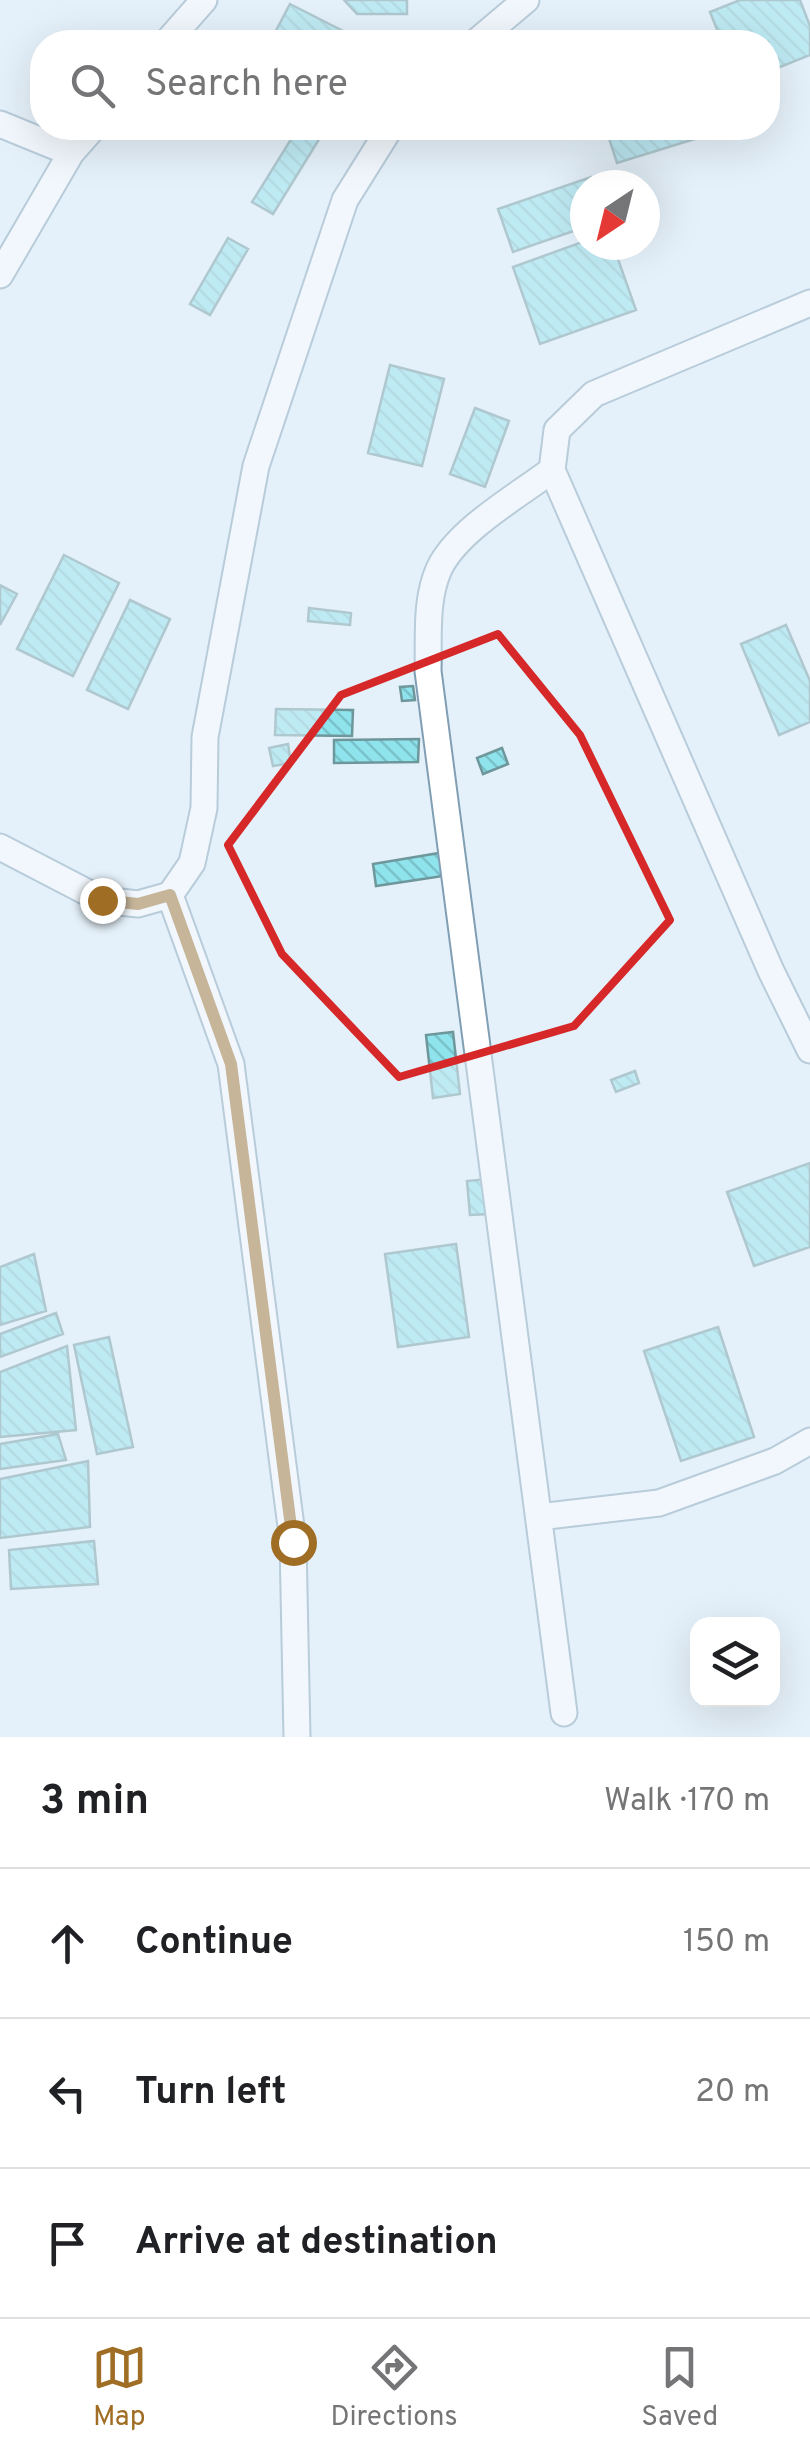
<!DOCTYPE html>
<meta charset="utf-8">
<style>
:root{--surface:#fff;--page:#f6f6f6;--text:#202124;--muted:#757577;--line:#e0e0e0;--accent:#a06d24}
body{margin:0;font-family:Overpass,sans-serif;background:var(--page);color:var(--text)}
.controls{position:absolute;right:30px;bottom:30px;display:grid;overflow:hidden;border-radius:20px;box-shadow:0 10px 40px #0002}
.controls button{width:90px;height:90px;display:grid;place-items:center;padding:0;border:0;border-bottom:2px solid var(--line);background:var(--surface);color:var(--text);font:50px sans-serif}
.compass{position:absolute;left:570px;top:170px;width:90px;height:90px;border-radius:50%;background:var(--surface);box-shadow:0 10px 40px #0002;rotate:215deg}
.stop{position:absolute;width:30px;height:30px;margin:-22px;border:8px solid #a06d24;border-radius:50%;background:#fff}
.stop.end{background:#a06d24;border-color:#fff;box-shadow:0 2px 10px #0008}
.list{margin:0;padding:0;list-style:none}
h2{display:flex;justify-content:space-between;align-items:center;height:130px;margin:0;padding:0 40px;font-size:42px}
h2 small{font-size:32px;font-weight:400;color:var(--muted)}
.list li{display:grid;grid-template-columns:65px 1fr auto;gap:30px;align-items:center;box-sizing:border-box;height:150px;padding:0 40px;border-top:2px solid var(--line)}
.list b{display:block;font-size:38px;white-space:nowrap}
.list em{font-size:32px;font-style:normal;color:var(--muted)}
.icon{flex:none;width:55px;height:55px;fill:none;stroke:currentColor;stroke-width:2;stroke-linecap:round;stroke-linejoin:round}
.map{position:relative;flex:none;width:810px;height:1737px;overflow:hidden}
.search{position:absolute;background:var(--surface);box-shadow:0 10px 40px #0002;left:30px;right:30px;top:30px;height:110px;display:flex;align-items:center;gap:25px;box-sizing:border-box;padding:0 35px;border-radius:40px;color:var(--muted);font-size:38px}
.sheet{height:580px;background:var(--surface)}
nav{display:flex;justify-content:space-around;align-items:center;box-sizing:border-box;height:140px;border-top:2px solid var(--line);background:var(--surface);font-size:28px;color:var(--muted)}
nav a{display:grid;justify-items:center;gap:5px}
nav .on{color:var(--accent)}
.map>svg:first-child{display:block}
</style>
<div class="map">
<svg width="810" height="1737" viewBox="0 0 810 1737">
<defs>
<pattern id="building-back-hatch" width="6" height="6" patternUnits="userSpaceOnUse" patternTransform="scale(2.5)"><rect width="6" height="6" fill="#8fe3ed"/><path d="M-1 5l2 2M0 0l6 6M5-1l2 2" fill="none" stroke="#7ac2ca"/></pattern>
</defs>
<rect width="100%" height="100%" fill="#e5f1fa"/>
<path fill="url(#building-back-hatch)" stroke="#6e979b" stroke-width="2.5" d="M 344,0 L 407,0 L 407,14 L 357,14 Z
M 740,0 L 800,0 L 810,26 L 810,55 L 768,72 L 768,42 L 722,42 L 710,12 Z
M 290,4 L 345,32 L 339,42 L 270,42 Z
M 298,128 L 326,128 L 273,214 L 252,202 Z
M 611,128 L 723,128 L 724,130 L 617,163 L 606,129 Z
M 591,177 L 594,185 L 585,185 L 585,227 L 513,252 L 498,209 Z
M 228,238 L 248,249 L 210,315 L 190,304 Z
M 585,241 L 585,245 L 613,245 L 636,310 L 540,344 L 513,267 Z
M 390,365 L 444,379 L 422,466 L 368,453 Z
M 475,408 L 509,421 L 485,487 L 450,474 Z
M 64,555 L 119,583 L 73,676 L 17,649 Z
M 0,585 L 17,594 L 0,625 Z
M 130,600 L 170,619 L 128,709 L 87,690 Z
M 309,608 L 351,613 L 350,625 L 308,621 Z
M 786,625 L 810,681 L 810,722 L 779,735 L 741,644 Z
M 413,686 L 415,700 L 402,701 L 400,687 Z
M 276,709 L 353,710 L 352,736 L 275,735 Z
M 419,739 L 418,762 L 334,763 L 334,740 Z
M 288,744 L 291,763 L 273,766 L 269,748 Z
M 502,748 L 508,764 L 483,774 L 477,758 Z
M 439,853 L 443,876 L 376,886 L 373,864 Z
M 453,1032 L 460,1094 L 433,1098 L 426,1035 Z
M 635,1071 L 639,1083 L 616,1092 L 611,1080 Z
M 810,1163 L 810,1247 L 754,1266 L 727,1192 Z
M 487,1179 L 490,1214 L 470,1215 L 467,1181 Z
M 456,1244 L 469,1337 L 398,1347 L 385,1254 Z
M 34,1254 L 46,1311 L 0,1325 L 0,1267 Z
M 56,1313 L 63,1334 L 0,1357 L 0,1334 Z
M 718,1327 L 754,1437 L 681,1461 L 644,1351 Z
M 109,1337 L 133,1447 L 97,1454 L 74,1345 Z
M 109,1337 L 133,1447 L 97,1454 L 74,1345 Z
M 67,1346 L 76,1430 L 0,1437 L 0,1372 Z
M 58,1434 L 66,1460 L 0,1469 L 0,1444 Z
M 88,1461 L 90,1527 L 0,1538 L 0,1479 Z
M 94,1541 L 98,1584 L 11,1589 L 9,1550 Z"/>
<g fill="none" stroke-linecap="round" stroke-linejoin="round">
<defs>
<path id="minor" d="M 167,42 L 204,0
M 476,42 L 526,0
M 0,124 L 71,153
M 0,275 L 71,153 L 93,128
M 810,303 L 594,394 L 557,430 L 552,470 L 771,971 L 810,1050
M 552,470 C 519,495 457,530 439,569 C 425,600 429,638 428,671 L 564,1713
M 0,847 L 102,900 L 138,904 L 170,895 L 192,863 L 204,808 L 205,737 L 256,466 L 345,200 L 390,128
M 170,895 L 231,1064 L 293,1542 L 297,1737
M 539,1517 L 659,1503 L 775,1461 L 810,1441"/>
</defs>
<use href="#minor" stroke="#819fb4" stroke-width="29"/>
<use href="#minor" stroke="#fff" stroke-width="25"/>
</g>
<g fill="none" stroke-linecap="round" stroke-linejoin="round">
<path stroke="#a06d24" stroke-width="12" d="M 102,900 L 138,904 L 170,895 L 231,1064 L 293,1542"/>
</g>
<path d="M0 0H810V1737H0ZM 498,634 L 580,735 L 670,920 L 574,1026 L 399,1077 L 282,954 L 228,845 L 341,695 Z" fill="#e5f1fa" fill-opacity=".55" fill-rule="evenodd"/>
<path fill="none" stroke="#d62828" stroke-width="8" stroke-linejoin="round" d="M 498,634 L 580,735 L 670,920 L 574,1026 L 399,1077 L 282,954 L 228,845 L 341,695 Z"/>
</svg>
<div class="controls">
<button><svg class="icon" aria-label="layers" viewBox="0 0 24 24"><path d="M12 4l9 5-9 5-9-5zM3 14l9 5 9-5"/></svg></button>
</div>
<svg class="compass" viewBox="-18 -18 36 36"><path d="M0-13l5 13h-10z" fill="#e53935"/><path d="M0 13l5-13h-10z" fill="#757577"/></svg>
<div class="stop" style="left:293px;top:1542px"></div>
<div class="stop end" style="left:102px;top:900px"></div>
<div class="search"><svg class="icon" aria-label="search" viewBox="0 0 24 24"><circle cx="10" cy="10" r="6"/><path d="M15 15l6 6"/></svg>Search here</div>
</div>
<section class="sheet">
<h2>3 min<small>Walk · 170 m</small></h2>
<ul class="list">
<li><svg class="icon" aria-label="ahead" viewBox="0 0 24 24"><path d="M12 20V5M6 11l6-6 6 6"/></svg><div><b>Continue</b></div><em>150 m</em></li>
<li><svg class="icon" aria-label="left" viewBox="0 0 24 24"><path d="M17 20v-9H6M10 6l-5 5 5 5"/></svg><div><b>Turn left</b></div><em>20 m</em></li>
<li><svg class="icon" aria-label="arrive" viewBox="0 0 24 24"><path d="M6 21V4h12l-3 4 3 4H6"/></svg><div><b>Arrive at destination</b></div></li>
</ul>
</section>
<nav>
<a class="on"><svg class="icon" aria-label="map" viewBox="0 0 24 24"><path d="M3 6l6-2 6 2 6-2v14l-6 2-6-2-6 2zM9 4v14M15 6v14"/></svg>Map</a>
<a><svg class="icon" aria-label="directions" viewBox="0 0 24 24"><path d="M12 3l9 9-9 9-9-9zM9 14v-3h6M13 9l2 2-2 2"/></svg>Directions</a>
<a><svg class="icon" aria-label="saved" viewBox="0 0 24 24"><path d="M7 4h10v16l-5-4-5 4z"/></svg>Saved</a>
</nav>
